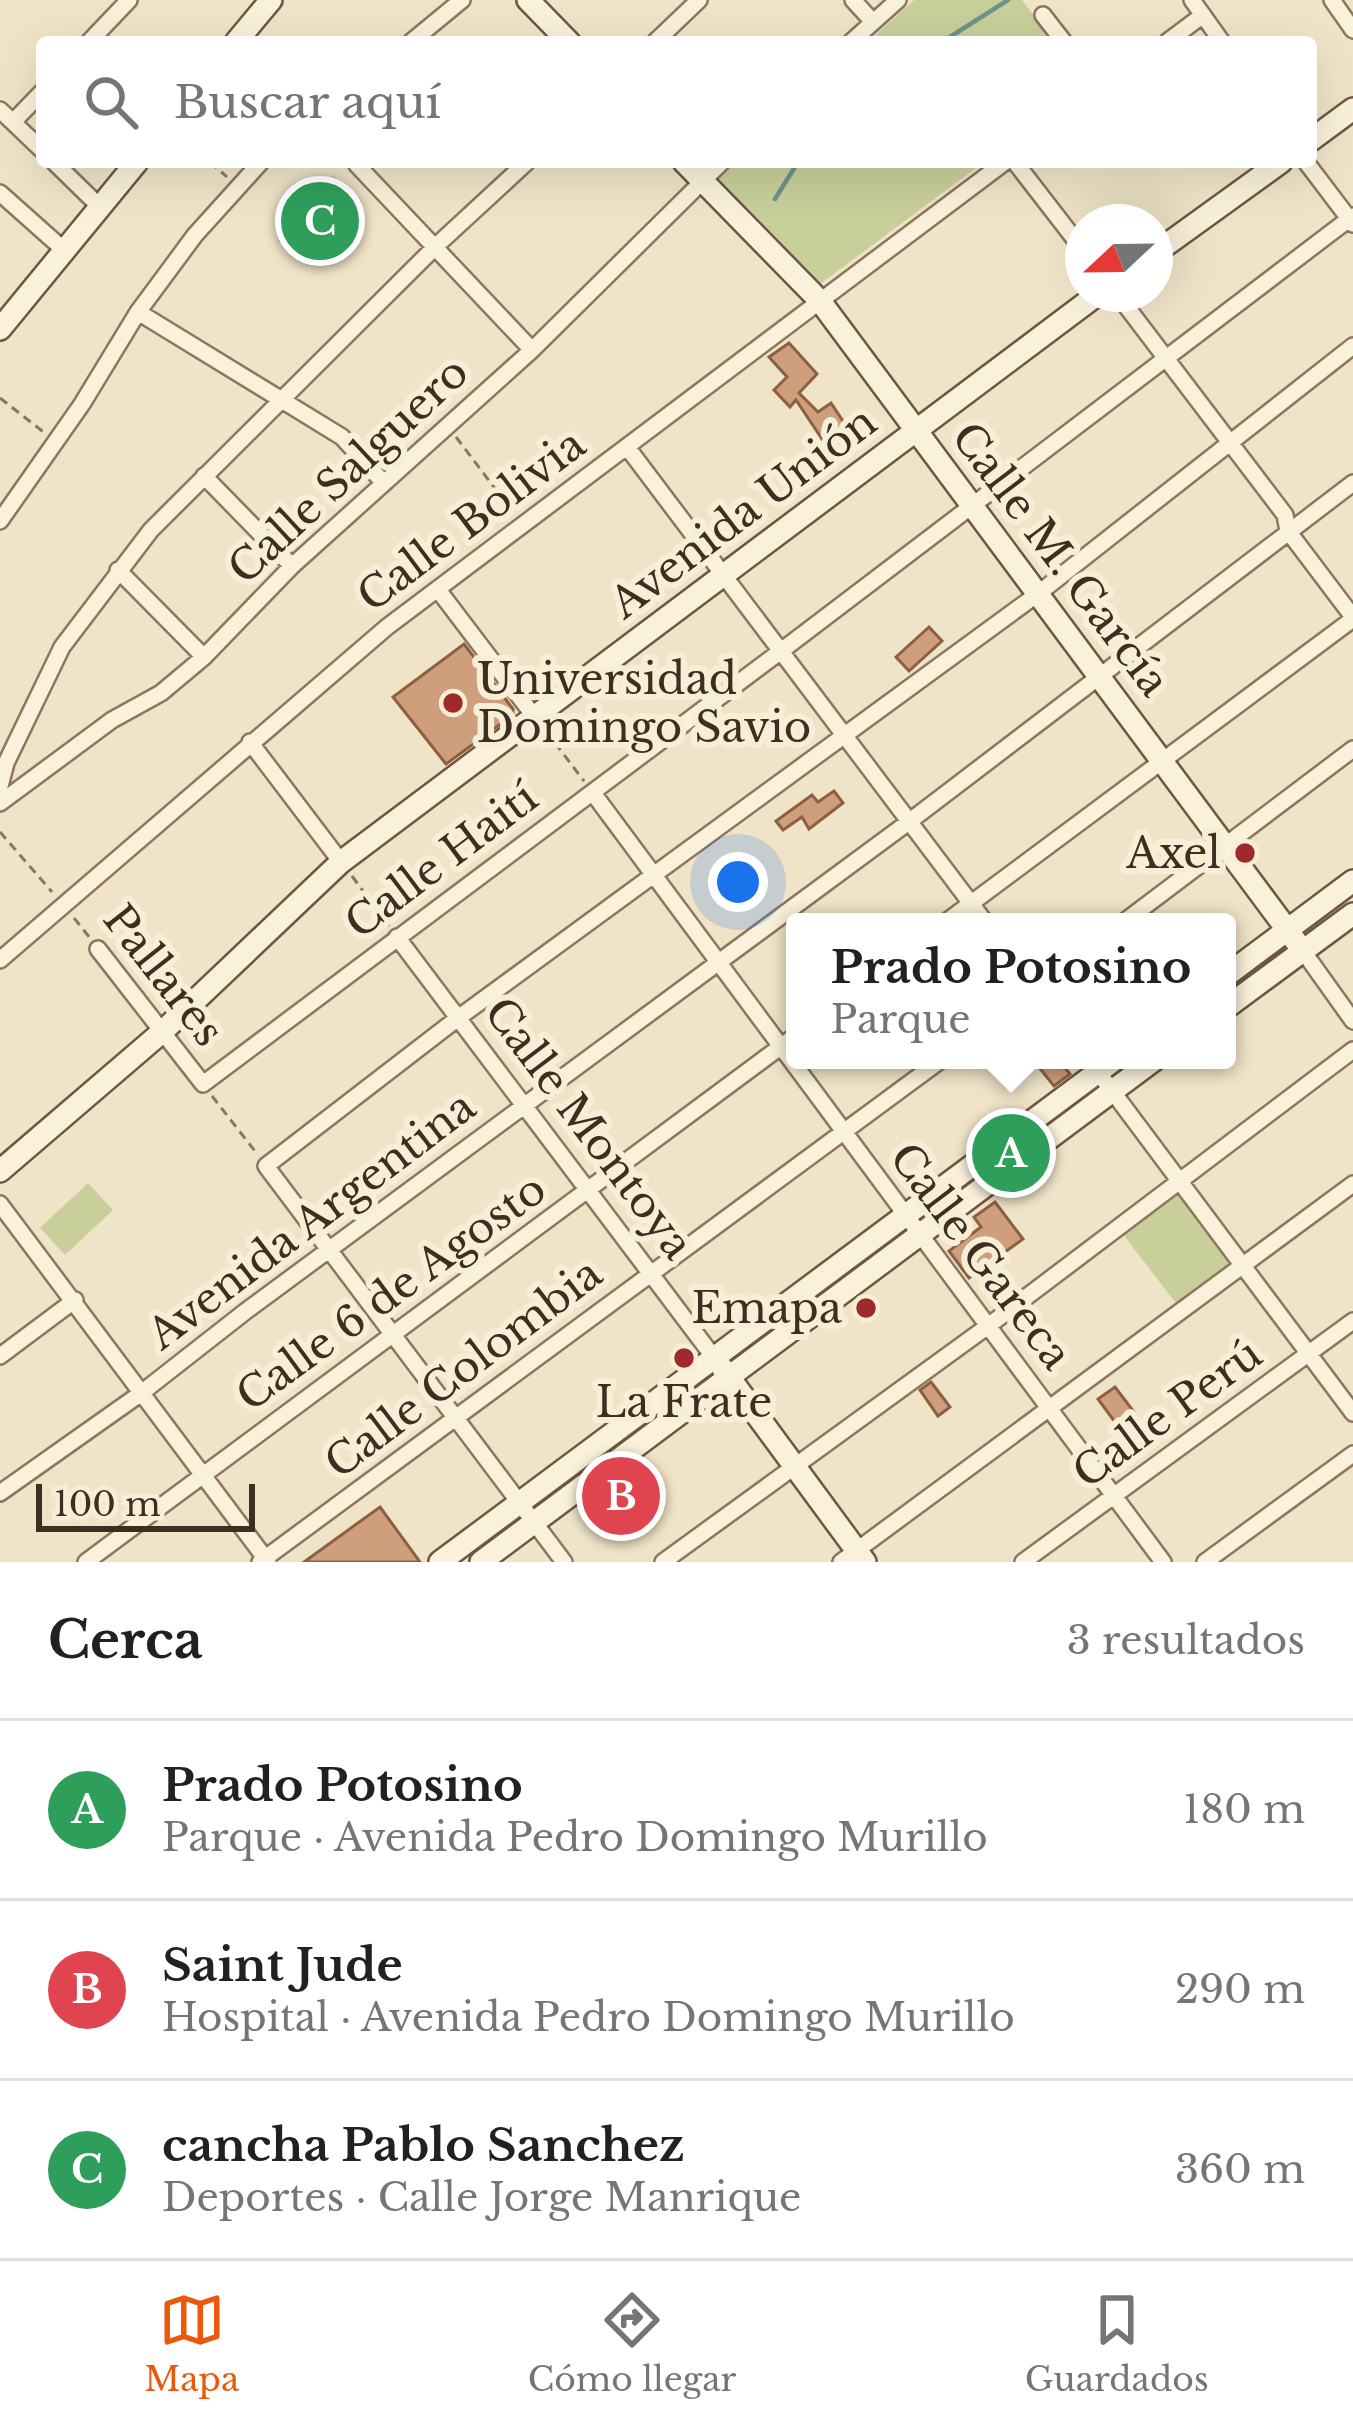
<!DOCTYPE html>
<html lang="es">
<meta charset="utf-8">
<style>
:root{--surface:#fff;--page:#f2f2f2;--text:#202124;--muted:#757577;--line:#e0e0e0;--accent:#ea580c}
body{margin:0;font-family:"Libre Baskerville",serif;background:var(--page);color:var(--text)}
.compass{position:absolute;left:1065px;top:204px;width:108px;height:108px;border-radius:50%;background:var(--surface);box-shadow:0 12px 48px #0002;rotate:248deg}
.scale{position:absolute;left:36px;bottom:30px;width:219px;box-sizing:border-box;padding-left:12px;border:6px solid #3d2e20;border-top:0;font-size:33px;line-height:42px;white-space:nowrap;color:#3d2e20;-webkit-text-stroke:9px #f7eed8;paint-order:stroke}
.you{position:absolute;left:738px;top:882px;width:42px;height:42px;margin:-30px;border:9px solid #fff;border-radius:50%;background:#1a73e8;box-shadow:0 0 0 18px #1a73e833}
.badge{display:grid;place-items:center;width:78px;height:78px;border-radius:50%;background:var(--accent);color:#fff;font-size:39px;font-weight:700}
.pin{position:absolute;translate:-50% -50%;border:6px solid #fff;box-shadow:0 3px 12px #0006}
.popup{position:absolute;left:786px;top:913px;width:450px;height:156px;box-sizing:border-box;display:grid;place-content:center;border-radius:12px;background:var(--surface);filter:drop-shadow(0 3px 9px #0005);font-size:39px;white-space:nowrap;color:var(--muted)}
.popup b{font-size:45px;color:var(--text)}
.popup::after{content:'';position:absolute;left:50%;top:100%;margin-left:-24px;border:24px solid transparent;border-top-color:var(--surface)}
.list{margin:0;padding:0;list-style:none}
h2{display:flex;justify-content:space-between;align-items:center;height:156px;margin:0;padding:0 48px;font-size:51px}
h2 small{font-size:39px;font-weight:400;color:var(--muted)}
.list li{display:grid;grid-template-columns:78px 1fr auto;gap:36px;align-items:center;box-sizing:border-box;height:180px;padding:0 48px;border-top:3px solid var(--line)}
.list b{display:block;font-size:45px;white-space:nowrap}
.list p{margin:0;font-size:39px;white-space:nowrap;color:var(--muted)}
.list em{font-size:39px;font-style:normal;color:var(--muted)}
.icon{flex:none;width:66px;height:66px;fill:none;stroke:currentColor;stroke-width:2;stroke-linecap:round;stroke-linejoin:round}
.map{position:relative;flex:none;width:1353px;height:1562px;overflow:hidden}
.search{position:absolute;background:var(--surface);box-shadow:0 12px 48px #0002;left:36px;right:36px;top:36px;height:132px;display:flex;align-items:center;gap:30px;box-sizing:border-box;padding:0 42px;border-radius:12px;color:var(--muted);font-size:45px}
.sheet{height:696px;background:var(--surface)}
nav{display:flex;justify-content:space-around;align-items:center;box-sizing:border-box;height:168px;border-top:3px solid var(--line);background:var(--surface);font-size:33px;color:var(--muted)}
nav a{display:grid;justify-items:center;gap:6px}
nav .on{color:var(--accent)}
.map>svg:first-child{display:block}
</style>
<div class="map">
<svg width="1353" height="1562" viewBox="0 0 1353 1562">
<rect width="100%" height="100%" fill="#f0e4c8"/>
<path fill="#c9cf9b" d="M 914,0 L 1022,0 L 1054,42 L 868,42 Z
M 737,162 L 984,162 L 819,285 L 718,179 Z
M 333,175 L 362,201 L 312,261 L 277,241 Z
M 88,1183 L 113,1210 L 65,1255 L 40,1228 Z
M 1176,1192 L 1231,1265 L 1178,1306 L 1122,1233 Z"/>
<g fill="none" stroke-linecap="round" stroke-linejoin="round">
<path stroke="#6f938a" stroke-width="4.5" d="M 942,42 L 1008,0
M 775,199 L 798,162"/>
</g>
<path fill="#cf9f7d" stroke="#8d5f41" stroke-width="3" d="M 789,343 L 817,374 L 799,393 L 818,412 L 831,403 L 847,427 L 824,442 L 796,400 L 790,407 L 774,390 L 787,377 L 769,357 Z
M 929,627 L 942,641 L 909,671 L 896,657 Z
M 464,644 L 513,709 L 513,715 L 446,764 L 393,697 Z
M 834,791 L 843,803 L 809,829 L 802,817 L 783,830 L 776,821 L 812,795 L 818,802 Z
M 1033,1060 L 1059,1060 L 1070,1074 L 1054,1086 Z
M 995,1202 L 1023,1239 L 969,1278 L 949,1251 L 981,1227 L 974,1217 Z
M 931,1382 L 950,1407 L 938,1416 L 920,1390 Z
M 1115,1387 L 1134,1412 L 1117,1425 L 1098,1399 Z
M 380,1507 L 420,1562 L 304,1562 Z"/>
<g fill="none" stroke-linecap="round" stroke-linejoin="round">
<defs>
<path id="street" d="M 853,0 L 873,22
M 1192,0 L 1222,42
M 1332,0 L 1353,30
M 1043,15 L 1064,42
M 89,42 L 129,0
M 411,42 L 462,0
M 655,42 L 699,0
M 851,42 L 898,0
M 1167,42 L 1203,15
M 0,110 L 42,150
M 13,122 L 42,92
M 54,162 L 100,207
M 1015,162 L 1083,250
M 1306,162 L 1353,224
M 357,165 L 532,350
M 0,193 L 64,250
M 1117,294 L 1285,515 L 1288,531 L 1353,617
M 138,312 L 342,437 L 382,481
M 627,447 L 985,922
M 204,476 L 292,566
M 0,521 L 82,404 L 138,312 L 195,235 L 261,162
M 118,570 L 204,657
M 439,591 L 534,716
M 250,742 L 341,862
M 0,786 L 6,763 L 62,647 L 151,530 L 436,246 L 527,162
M 593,793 L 1163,1562
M 0,803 L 112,720 L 161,693 L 204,657 L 292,566 L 532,350 L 722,162
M 946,922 L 1353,619
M 1124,922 L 1353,749
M 397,937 L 715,1359
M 98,949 L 203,1084 L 781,651 L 1353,216
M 1303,951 L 1353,1021
M 0,960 L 387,627 L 1005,162
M 1089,1060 L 1353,1413
M 0,1204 L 268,1562
M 0,1356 L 75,1300
M 0,1493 L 140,1394 L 246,1311 L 910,821 L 1353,483
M 86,1562 L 795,1036
M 260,1562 L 941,1060
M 564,1562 L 266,1166 L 458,1018 L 1039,593 L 1353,346
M 663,1562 L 988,1326 L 1353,1050
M 841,1562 L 1353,1184
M 1023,1562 L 1353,1321
M 1205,1562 L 1353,1454"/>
<path id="secondary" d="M 528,0 L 569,42
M 236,42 L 271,0
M 1311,140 L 1353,109
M 684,162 L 820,301 L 1303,951
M 1155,253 L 1281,162
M 0,329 L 137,162
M 1227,975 L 1353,881
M 1227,1007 L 1353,914
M 0,1171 L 162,1032 L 341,862 L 1098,294
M 723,1369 L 865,1562
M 440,1562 L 1114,1060
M 481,1562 L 1154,1060"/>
</defs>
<use href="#street" stroke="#8d765c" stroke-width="20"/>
<use href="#secondary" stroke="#6f573f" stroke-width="26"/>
<path stroke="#8d765c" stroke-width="3" stroke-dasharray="9 6" stroke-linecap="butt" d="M 210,162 L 227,177
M 0,398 L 46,434
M 456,437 L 512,511
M 546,731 L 584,781
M 0,832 L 52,892
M 352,876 L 389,926
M 74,918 L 90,938
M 212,1096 L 258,1155"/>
<use href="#street" stroke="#faf1dc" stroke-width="15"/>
<use href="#secondary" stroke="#faf1dc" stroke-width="21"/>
</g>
<g fill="#9e2a2b" stroke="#f7eed8" stroke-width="4.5">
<circle cx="453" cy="703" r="12"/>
<circle cx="1245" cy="853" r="12"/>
<circle cx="866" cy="1308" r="12"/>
<circle cx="684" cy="1358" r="12"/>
</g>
<g text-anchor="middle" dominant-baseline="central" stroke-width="12" stroke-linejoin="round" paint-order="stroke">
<g font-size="42" fill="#3d2e20" stroke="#f7eed8">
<text transform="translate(348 470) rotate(-43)">Calle Salguero</text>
<text transform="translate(743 512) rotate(-37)">Avenida Unión</text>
<text transform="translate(471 520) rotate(-37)">Calle Bolivia</text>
<text transform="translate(1061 559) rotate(53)">Calle M. García</text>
<text transform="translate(441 860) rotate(-37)">Calle Haití</text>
<text transform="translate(164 975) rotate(52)">Pallares</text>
<text transform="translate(589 1128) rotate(53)">Calle Montoya</text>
<text transform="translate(311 1220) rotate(-37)">Avenida Argentina</text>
<text transform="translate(981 1256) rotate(53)">Calle Gareca</text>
<text transform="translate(391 1292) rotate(-36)">Calle 6 de Agosto</text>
<text transform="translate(463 1368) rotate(-37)">Calle Colombia</text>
<text transform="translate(1167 1413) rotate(-36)">Calle Perú</text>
</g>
<g font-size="42" fill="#3d2e20" stroke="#f7eed8" text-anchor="end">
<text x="477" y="679" text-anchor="start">Universidad<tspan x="477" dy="48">Domingo Savio</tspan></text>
<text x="1221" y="853">Axel</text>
<text x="842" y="1308">Emapa</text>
<text x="684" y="1402" text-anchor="middle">La Frate</text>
</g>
</g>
</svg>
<svg class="compass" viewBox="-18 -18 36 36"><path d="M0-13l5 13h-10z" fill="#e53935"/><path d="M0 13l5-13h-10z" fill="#757577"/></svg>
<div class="scale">100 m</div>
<div class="you"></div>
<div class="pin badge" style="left:1011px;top:1153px;background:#2e9e5b">A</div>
<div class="popup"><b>Prado Potosino</b>Parque</div>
<div class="pin badge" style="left:621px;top:1496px;background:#e0444e">B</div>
<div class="pin badge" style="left:320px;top:221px;background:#2e9e5b">C</div>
<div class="search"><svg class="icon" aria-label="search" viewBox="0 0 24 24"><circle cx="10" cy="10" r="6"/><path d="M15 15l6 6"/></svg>Buscar aquí</div>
</div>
<section class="sheet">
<h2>Cerca<small>3 resultados</small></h2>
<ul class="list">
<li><span class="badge" style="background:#2e9e5b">A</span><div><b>Prado Potosino</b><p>Parque · Avenida Pedro Domingo Murillo</p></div><em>180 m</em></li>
<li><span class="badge" style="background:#e0444e">B</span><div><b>Saint Jude</b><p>Hospital · Avenida Pedro Domingo Murillo</p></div><em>290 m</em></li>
<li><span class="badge" style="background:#2e9e5b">C</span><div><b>cancha Pablo Sanchez</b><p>Deportes · Calle Jorge Manrique</p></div><em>360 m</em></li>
</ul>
</section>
<nav>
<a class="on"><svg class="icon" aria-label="map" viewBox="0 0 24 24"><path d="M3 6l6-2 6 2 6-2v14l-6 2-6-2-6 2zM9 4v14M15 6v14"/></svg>Mapa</a>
<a><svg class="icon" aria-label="directions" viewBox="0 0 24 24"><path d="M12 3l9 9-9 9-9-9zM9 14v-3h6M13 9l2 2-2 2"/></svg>Cómo llegar</a>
<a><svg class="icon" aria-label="saved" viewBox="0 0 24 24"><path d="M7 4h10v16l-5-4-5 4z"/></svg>Guardados</a>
</nav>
